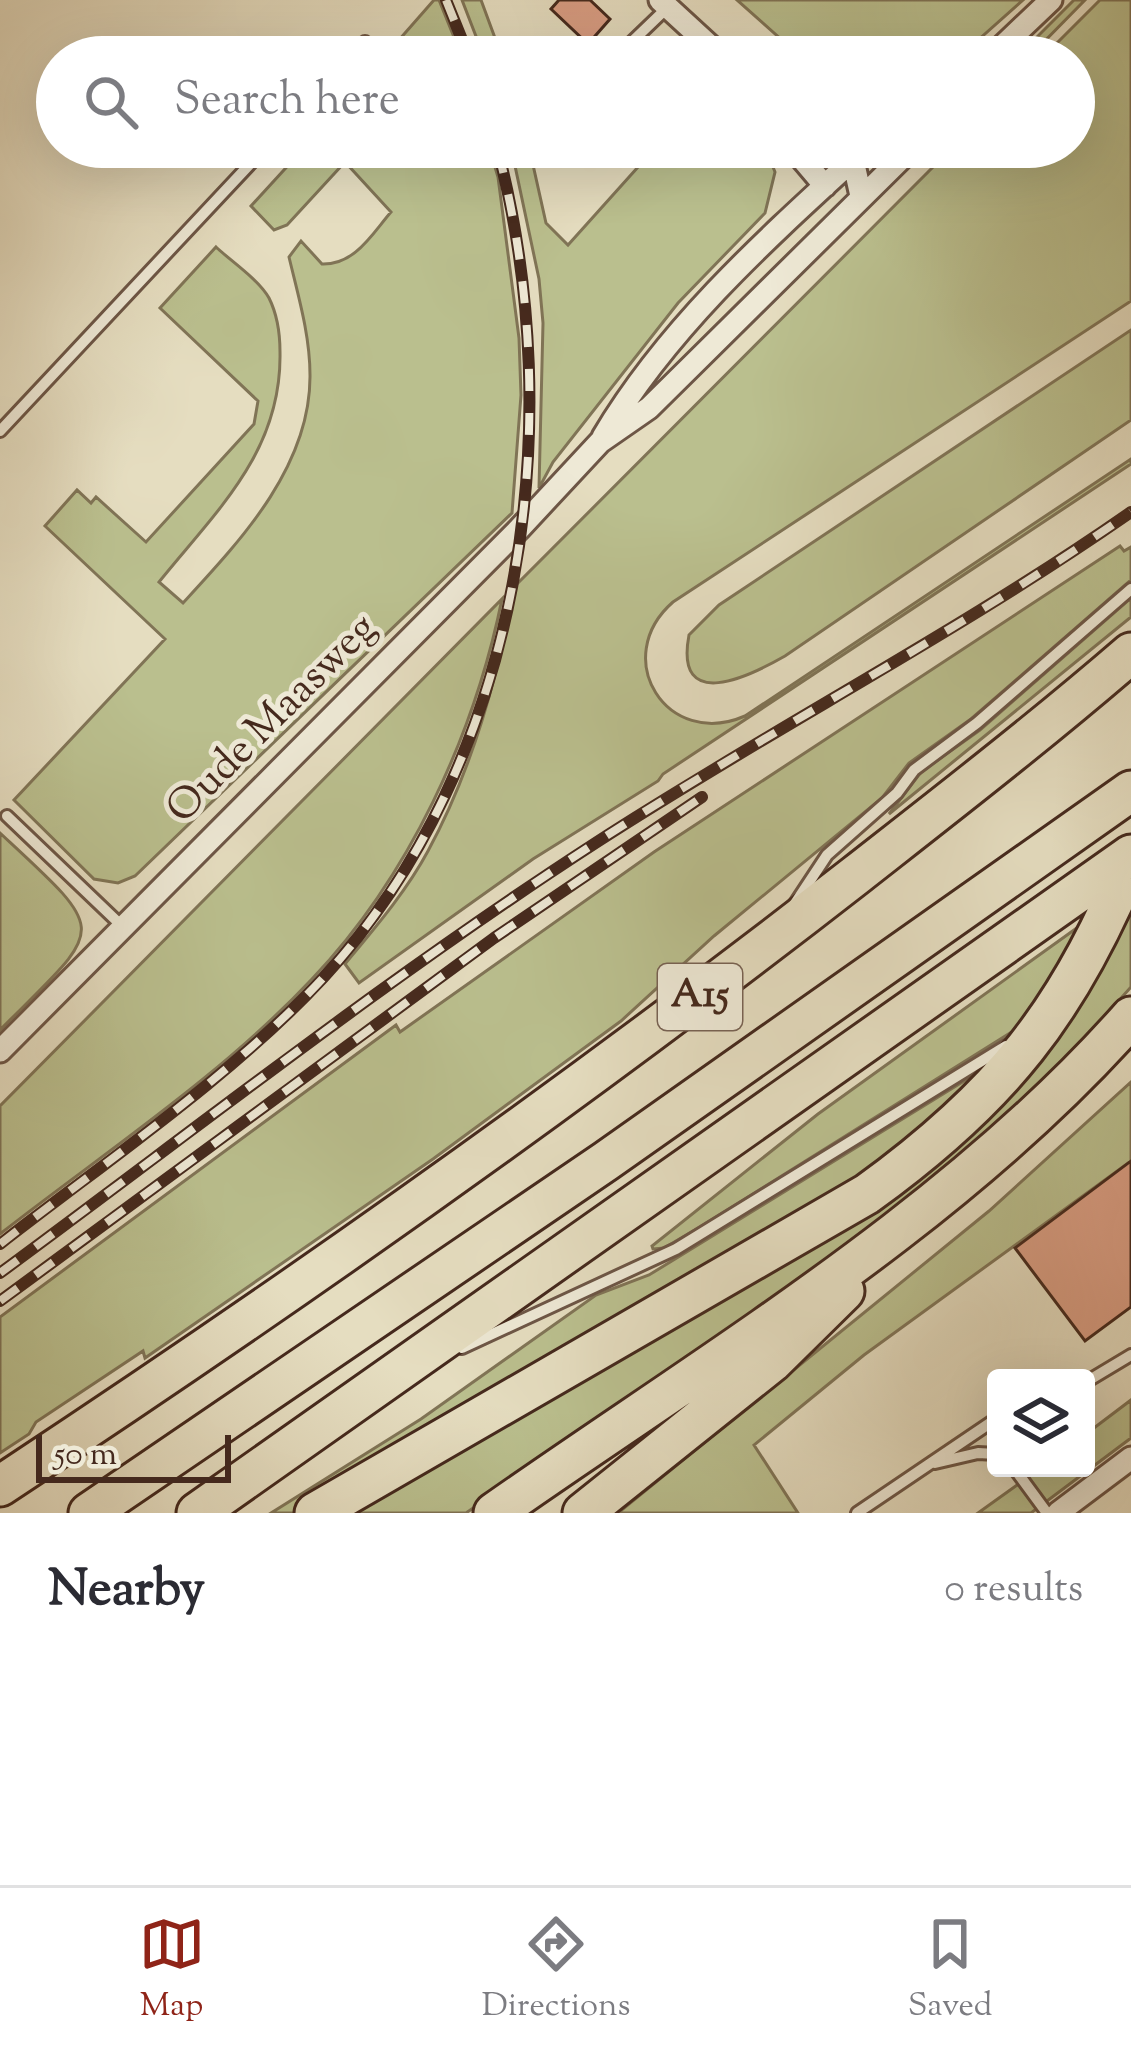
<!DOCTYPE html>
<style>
:root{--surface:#fff;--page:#f2f2f3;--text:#2b2b33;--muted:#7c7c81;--line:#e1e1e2;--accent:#8f2418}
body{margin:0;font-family:"Sorts Mill Goudy",serif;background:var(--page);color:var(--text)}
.controls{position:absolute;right:36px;bottom:36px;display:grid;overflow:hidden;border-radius:12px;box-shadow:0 12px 48px #0002}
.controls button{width:108px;height:108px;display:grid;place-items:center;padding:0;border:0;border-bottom:3px solid var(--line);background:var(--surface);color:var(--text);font:60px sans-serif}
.scale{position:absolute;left:36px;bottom:30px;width:195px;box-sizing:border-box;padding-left:12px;border:6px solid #45291d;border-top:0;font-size:33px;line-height:42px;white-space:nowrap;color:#45291d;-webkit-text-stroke:9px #eee9d6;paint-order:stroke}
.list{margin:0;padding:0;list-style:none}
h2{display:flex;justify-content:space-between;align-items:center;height:156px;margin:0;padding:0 48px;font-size:51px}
h2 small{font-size:39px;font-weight:400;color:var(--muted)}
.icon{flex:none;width:66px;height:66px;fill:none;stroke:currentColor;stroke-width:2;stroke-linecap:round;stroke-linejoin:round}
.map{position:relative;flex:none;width:1131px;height:1513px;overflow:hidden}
.search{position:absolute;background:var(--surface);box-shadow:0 12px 48px #0002;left:36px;right:36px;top:36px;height:132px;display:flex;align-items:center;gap:30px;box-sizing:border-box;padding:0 42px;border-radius:66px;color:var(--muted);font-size:45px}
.sheet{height:372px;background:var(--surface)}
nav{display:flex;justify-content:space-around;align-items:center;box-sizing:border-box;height:168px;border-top:3px solid var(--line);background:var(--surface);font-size:33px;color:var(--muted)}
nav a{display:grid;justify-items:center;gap:6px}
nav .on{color:var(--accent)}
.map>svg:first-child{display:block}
</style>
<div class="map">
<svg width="1131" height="1513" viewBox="0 0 1131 1513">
<rect width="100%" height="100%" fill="#e5ddc0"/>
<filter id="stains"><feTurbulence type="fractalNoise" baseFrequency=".00167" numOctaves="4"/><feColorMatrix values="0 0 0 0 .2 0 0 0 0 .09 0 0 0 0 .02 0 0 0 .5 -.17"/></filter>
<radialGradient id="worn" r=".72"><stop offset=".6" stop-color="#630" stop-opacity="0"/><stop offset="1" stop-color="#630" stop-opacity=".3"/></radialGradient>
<path fill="#babf8e" stroke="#807456" stroke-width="3" d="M 434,0 L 439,0 L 462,57 L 384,57 Z
M 462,0 L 481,0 L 502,57 L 484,57 Z
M 737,0 L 1023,0 L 959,57 L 801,57 Z
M 1074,0 L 1085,0 L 1029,57 L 1017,57 Z
M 1100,0 L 1131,0 L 1131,301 L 673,602 C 609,658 667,750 745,716 L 1131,459 L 1131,464 L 663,774 L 658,781 L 533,859 L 359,983 L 345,964 C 374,929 406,892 428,851 C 473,768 497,678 515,586 L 953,147 L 1074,147 L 1074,57 L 1043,57 Z
M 305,147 L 489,147 L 498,177 L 519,338 L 521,395 L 512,513 L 135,876 L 118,883 L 94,879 L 14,800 L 165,639 L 45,526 L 77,490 L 91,503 L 96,497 L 146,542 L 254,424 L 258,401 L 160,308 L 216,247 C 232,262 258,279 269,298 C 277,314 280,334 280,352 C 282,452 216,511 159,582 L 183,603 C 241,540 311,466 310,375 C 310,335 298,295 289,257 L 301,241 L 322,264 C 355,265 372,234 391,212 L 345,162 L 287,225 L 274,230 L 251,206 Z
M 511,147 L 529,147 L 546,223 L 568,245 L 656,147 L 765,147 L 775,172 L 765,213 L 678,303 L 553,462 L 539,488 L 543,323 L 539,279 Z
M 1131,330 L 1131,420 L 785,656 C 750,676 674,714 689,635 L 719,605 Z
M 1120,546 L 1124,551 L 1131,547 L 1131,580 L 971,719 L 909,763 L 882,798 L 714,936 L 621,1021 L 433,1159 L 145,1358 L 143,1351 L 36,1422 L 29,1434 L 0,1453 L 0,1317 L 396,1025 L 400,1032 L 654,852 Z
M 1131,598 L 1131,617 L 889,814 L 921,772 L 980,730 Z
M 502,599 C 474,736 409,877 312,979 C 221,1076 105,1152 0,1234 L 0,1106 Z
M 0,833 C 112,937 105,924 0,1030 Z
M 1131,906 L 1131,987 L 1064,1062 L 943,1172 L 827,1263 L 466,1513 L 338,1513 L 869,1201 Z
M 1081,925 L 1081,947 L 1018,1028 L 700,1227 L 664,1248 L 653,1249 L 652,1246 L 818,1114 Z
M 1008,1054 L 906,1152 L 298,1513 L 271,1513 L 421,1419 L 596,1295 L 649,1275 Z
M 1131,1082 L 1131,1161 L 864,1355 L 754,1445 L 798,1513 L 618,1513 L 989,1211 Z
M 1131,1400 L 1131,1438 L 1031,1513 L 978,1513 L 1041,1468 L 1086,1468 L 1086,1434 Z"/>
<path fill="#da9e84" stroke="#45291d" stroke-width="3" d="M 559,0 L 590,0 L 610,19 L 588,44 L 551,9 Z
M 1131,1161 L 1131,1307 L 1085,1341 L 1015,1248 Z"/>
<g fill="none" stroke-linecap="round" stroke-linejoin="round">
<defs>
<path id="lane" d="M 350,57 L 365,42
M 616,57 L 668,7
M 0,431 L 266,147
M 7,816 L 122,926
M 794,905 L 827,855 L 897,793 L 914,770 L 977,723 L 1131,589
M 462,1348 L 676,1249 L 1006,1046
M 1086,1382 L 1131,1355
M 935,1463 L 978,1453 L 996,1454
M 1014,1468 L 1047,1513
M 857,1513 L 996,1419"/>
<path id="street" d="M 660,0 L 722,57
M 991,57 L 1051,0
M 792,147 L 825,186
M 837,147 L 853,160 L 861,196
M 603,437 C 670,324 771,235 867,147
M 0,1051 L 519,529 L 600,442 L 649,408 L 913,147
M 1058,1513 L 1131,1458"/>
<path id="highway" d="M 0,1486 C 293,1293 579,1091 856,875 C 949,802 1042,730 1131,653
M 89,1513 L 606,1161 L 1131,791
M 197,1513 L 1131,855
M 315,1513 L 867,1194 C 1000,1098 1069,1012 1131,860
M 494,1513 C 709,1362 957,1215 1131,1017
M 583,1513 L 772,1362 L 844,1291"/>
</defs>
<use href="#lane" stroke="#6d5646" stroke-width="16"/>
<use href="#street" stroke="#6d5646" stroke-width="27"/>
<use href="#highway" stroke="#45291d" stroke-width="45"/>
<use href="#lane" stroke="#eee9d6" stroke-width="10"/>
<use href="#street" stroke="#eee9d6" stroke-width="21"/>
<use href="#highway" stroke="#e5ddc0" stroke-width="39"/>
<defs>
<path id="rail" d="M 446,0 L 469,57
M 0,1244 C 105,1162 233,1075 323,978 C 523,761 570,425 497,147
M 0,1273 C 197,1128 391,975 597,842 C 773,728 959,632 1131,512
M 0,1301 L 494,938 L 702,797"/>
</defs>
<use href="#rail" stroke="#45291d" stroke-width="12"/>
<use href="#rail" stroke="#eee9d6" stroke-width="8" stroke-dasharray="22" stroke-linecap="butt"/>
</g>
<g text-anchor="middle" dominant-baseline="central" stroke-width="10" stroke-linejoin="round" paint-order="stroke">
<rect fill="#eee9d6" stroke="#786354" stroke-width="3" x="658" y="964" width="84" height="66" rx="9"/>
<g font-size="39" font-weight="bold" fill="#45291d">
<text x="700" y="997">A15</text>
</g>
<g font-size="42" fill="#45291d" stroke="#eee9d6">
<text transform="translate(273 720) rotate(-45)">Oude Maasweg</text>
</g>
</g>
<rect width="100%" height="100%" filter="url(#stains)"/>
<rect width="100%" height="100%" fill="url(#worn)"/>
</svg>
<div class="controls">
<button><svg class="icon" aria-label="layers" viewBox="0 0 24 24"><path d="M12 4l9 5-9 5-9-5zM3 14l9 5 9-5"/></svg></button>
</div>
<div class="scale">50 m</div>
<div class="search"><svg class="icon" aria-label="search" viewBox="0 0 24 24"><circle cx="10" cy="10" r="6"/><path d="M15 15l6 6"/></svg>Search here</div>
</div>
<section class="sheet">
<h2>Nearby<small>0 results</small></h2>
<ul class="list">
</ul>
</section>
<nav>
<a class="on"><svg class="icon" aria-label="map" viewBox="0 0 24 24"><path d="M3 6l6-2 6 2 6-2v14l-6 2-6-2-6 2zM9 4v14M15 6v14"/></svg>Map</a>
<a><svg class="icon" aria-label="directions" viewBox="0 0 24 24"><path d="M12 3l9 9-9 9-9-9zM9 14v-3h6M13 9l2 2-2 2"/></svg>Directions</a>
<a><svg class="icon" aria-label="saved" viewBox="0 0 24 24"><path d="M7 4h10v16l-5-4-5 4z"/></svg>Saved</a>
</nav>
